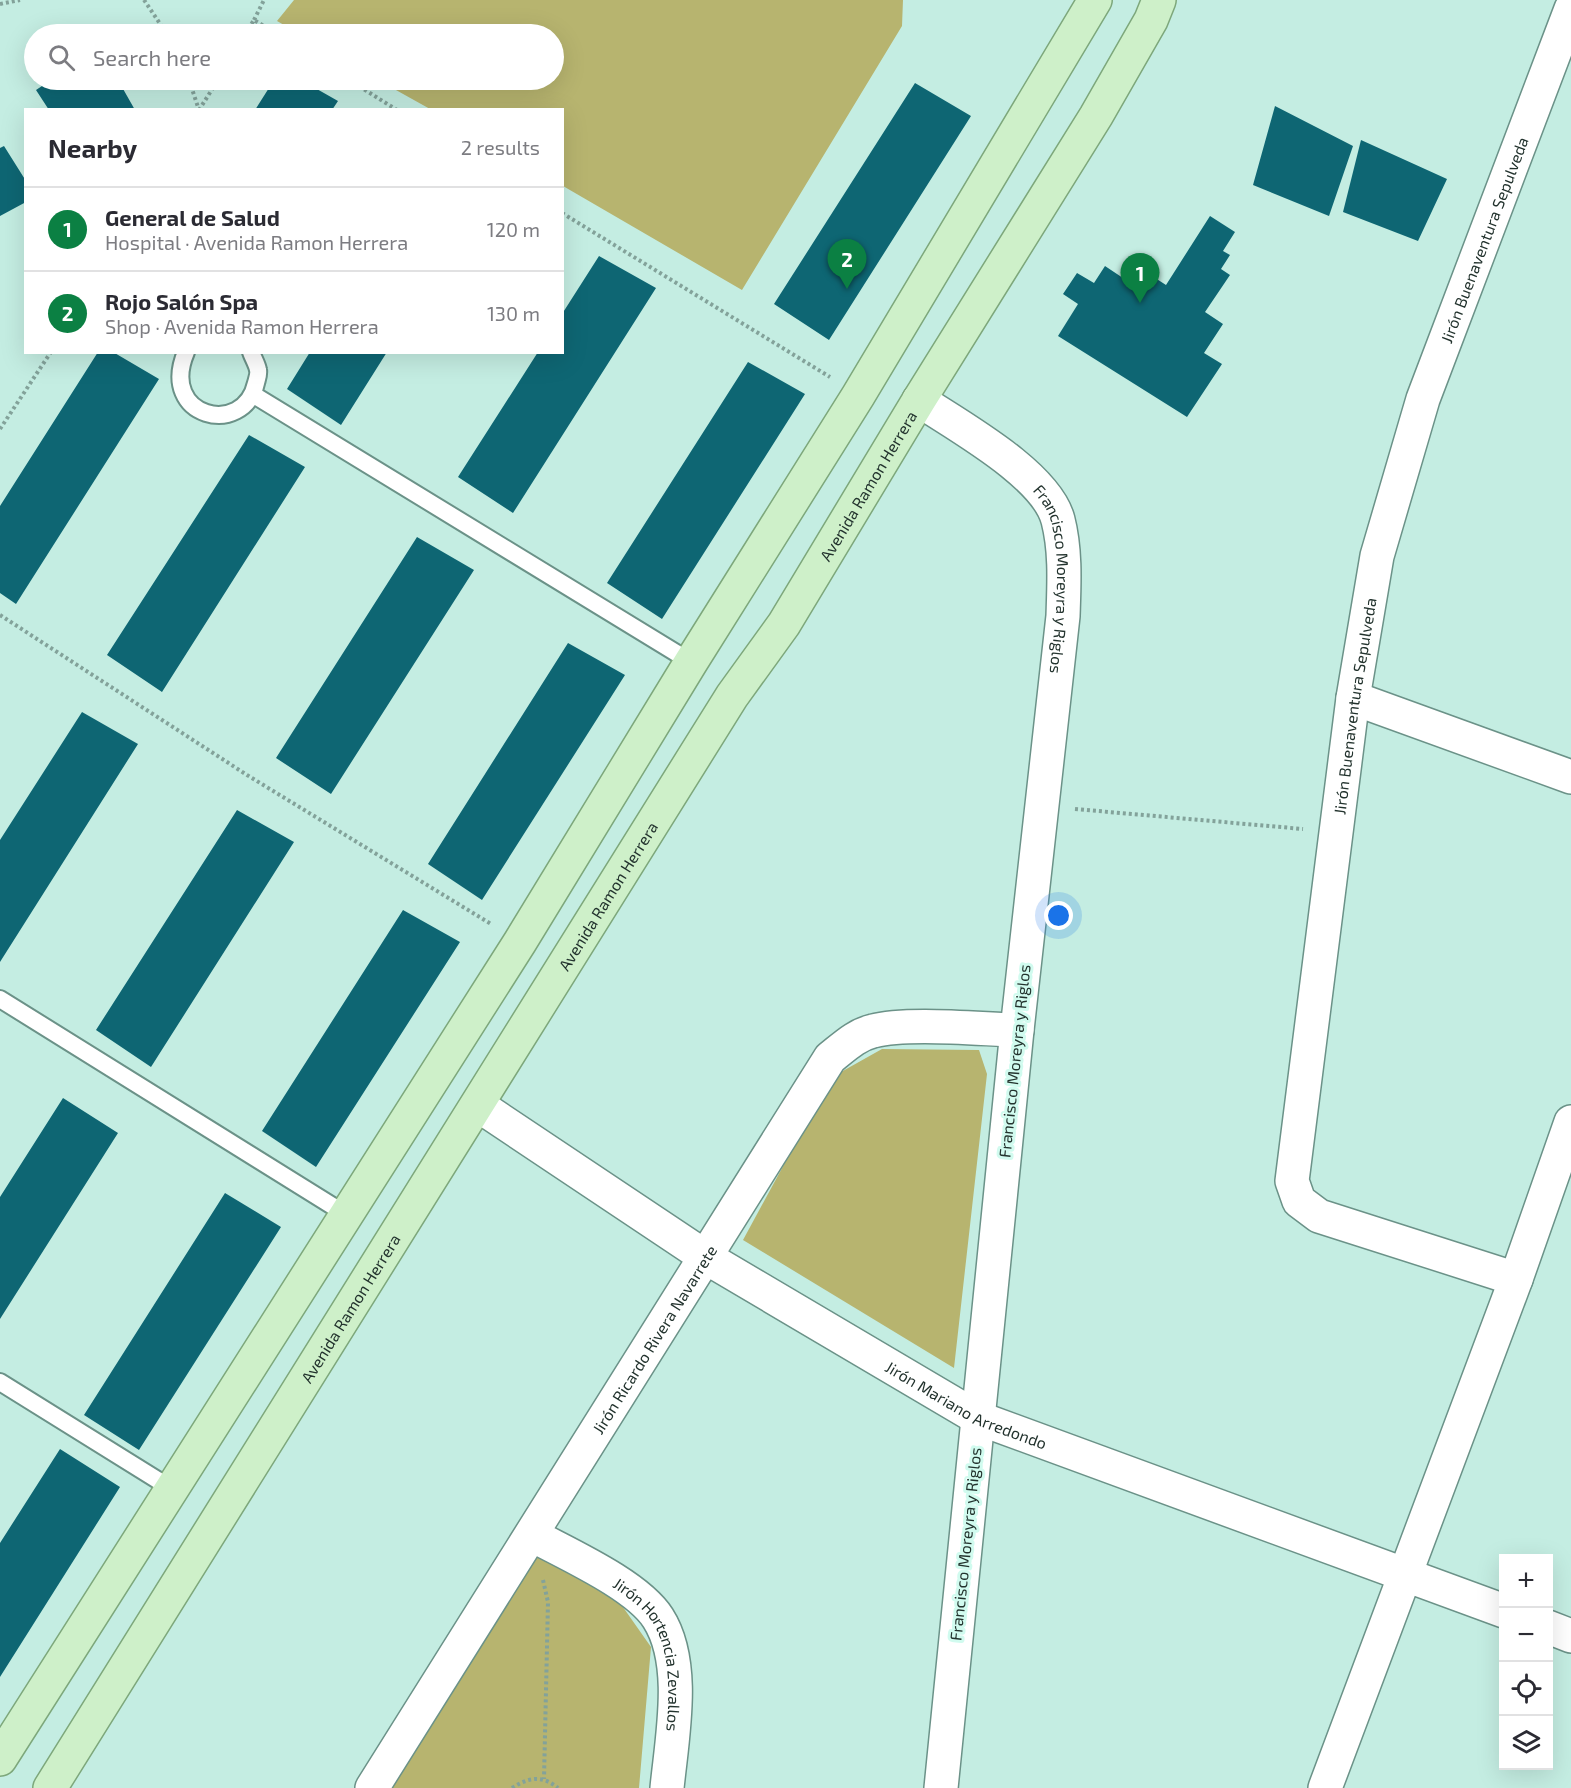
<!DOCTYPE html>
<meta charset="utf-8">
<style>
:root{--surface:#fff;--page:#f7f7f7;--text:#2b2b33;--muted:#7c7c81;--line:#e1e1e2;--accent:#0b8043}
body{margin:0;font-family:"Exo 2",sans-serif;background:var(--page);color:var(--text)}
.controls{position:absolute;right:18px;bottom:18px;display:grid;overflow:hidden;border-radius:0px;box-shadow:0 6px 24px #0002}
.controls button{width:54px;height:54px;display:grid;place-items:center;padding:0;border:0;border-bottom:2px solid var(--line);background:var(--surface);color:var(--text);font:30px sans-serif}
.you{position:absolute;left:1059px;top:916px;width:21px;height:21px;margin:-15px;border:4px solid #fff;border-radius:50%;background:#1a73e8;box-shadow:0 0 0 9px #1a73e833}
.badge{display:grid;place-items:center;width:39px;height:39px;border-radius:50%;background:var(--accent);color:#fff;font-size:20px;font-weight:700}
.pin{position:absolute;translate:-50% -50px;filter:drop-shadow(0 2px 3px #0008)}
.pin::after{content:'';position:absolute;top:32px;width:21px;height:18px;background:inherit;clip-path:polygon(0 0,100% 0,50% 100%)}
.list{margin:0;padding:0;list-style:none}
h2{display:flex;justify-content:space-between;align-items:center;height:78px;margin:0;padding:0 24px;font-size:26px}
h2 small{font-size:20px;font-weight:400;color:var(--muted)}
.list li{display:grid;grid-template-columns:39px 1fr auto;gap:18px;align-items:center;box-sizing:border-box;height:84px;padding:0 24px;border-top:2px solid var(--line)}
.list b{display:block;font-size:22px;white-space:nowrap}
.list p{margin:0;font-size:20px;white-space:nowrap;color:var(--muted)}
.list em{font-size:20px;font-style:normal;color:var(--muted)}
.icon{flex:none;width:33px;height:33px;fill:none;stroke:currentColor;stroke-width:2;stroke-linecap:round;stroke-linejoin:round}
.map{position:relative;flex:none;width:1571px;height:1788px;overflow:hidden}
.search{position:absolute;background:var(--surface);box-shadow:0 6px 24px #0002;left:24px;top:24px;width:540px;height:66px;display:flex;align-items:center;gap:15px;box-sizing:border-box;padding:0 21px;border-radius:33px;color:var(--muted);font-size:22px}
.panel{position:absolute;background:var(--surface);box-shadow:0 6px 24px #0002;left:24px;top:108px;width:540px;height:246px;border-radius:0px}
.map>svg:first-child{display:block}
</style>
<div class="map">
<svg width="1571" height="1788" viewBox="0 0 1571 1788">
<rect width="100%" height="100%" fill="#c4ede2"/>
<path fill="#b7b46f" d="M 294,0 L 903,0 L 902,26 L 742,290 L 563,186 L 562,110 L 430,109 L 378,80 L 554,80 L 554,34 L 300,34 L 277,21 Z
M 882,1049 L 979,1050 L 987,1074 L 954,1368 L 743,1240 L 806,1124 L 841,1072 Z
M 534,1552 L 618,1600 L 651,1647 L 639,1788 L 390,1788 Z"/>
<path fill="#0e6673" d="M 51,80 L 118,80 L 135,110 L 49,110 L 36,90 Z
M 274,80 L 301,80 L 338,101 L 332,110 L 255,110 Z
M 915,83 L 971,116 L 829,340 L 774,304 Z
M 1275,106 L 1353,146 L 1329,216 L 1253,185 Z
M 1361,140 L 1447,179 L 1418,241 L 1343,212 Z
M 4,146 L 26,181 L 26,202 L 0,216 L 0,148 Z
M 1210,216 L 1235,232 L 1223,251 L 1230,255 L 1221,269 L 1230,275 L 1205,312 L 1223,324 L 1204,353 L 1222,364 L 1187,417 L 1058,336 L 1078,304 L 1063,294 L 1077,273 L 1094,283 L 1105,266 L 1123,278 L 1132,263 L 1166,285 Z
M 599,256 L 656,288 L 513,513 L 458,477 L 538,352 L 562,352 L 562,314 Z
M 98,352 L 113,352 L 159,379 L 16,604 L 0,593 L 0,506 Z
M 310,352 L 387,352 L 341,425 L 287,389 Z
M 748,362 L 805,394 L 662,619 L 607,583 Z
M 249,435 L 305,467 L 162,692 L 107,655 Z
M 417,537 L 474,570 L 331,794 L 276,758 Z
M 568,643 L 625,675 L 482,900 L 428,864 Z
M 82,712 L 138,744 L 0,962 L 0,840 Z
M 237,810 L 294,842 L 151,1067 L 96,1030 Z
M 403,910 L 460,942 L 316,1167 L 262,1131 Z
M 63,1098 L 118,1133 L 0,1319 L 0,1197 Z
M 225,1193 L 281,1227 L 139,1450 L 84,1415 Z
M 60,1449 L 120,1487 L 0,1677 L 0,1543 Z"/>
<g fill="none" stroke-linecap="round" stroke-linejoin="round">
<defs>
<path id="lane" d="M 186,352 C 158,418 244,438 256,383 C 257,379 259,374 258,370 C 257,364 253,358 251,352
M 254,395 L 691,662
M 0,999 L 347,1215
M 0,1382 L 172,1489"/>
<g id="street">
<path d="M 1353,698 L 1571,777"/>
<path id="s1" d="M 1516,1279 L 1319,1216 L 1299,1201 L 1292,1181 L 1353,698 L 1377,556 L 1423,399 L 1571,9"/>
<path id="s2" d="M 532,1535 C 567,1554 637,1585 658,1618 C 687,1663 672,1737 667,1788"/>
<path id="s3" d="M 372,1788 L 830,1058 C 844,1047 856,1035 873,1031 C 906,1022 980,1029 1017,1030"/>
</g>
<g id="secondary">
<path id="s4" d="M 919,400 C 958,426 1046,474 1058,520 C 1066,551 1064,585 1063,616 L 1017,1030 L 941,1788"/>
<path id="s5" d="M 478,1105 L 707,1258 L 978,1418 L 1504,1611"/>
<path d="M 1548,1627 L 1571,1636"/>
<path d="M 1325,1788 L 1516,1279 L 1571,1122"/>
</g>
<g id="primary">
<path d="M 0,1759 L 520,942 L 691,662 L 858,396 L 1095,0"/>
<path id="s6" d="M 50,1788 L 732,696 L 784,624 L 919,400 L 1096,116 L 1151,20 L 1159,0"/>
</g>
</defs>
<use href="#lane" stroke="#6b9288" stroke-width="20"/>
<use href="#street" stroke="#6b9288" stroke-width="36"/>
<use href="#secondary" stroke="#6b9288" stroke-width="36"/>
<use href="#primary" stroke="#7da77b" stroke-width="36"/>
<path stroke="#83a29a" stroke-width="4" stroke-dasharray="3 3" stroke-linecap="butt" d="M 144,0 L 167,34
M 0,4 L 20,0
M 254,20 L 264,0
M 245,34 L 254,20 L 277,34
M 189,80 L 199,110
M 349,80 L 397,110
M 199,110 L 218,80
M 562,213 L 830,377
M 0,429 L 51,352
M 0,615 L 247,775 L 491,924
M 1075,809 L 1303,829
M 543,1580 L 548,1602 L 544,1779
M 512,1788 C 529,1777 542,1775 558,1788"/>
<use href="#lane" stroke="#fff" stroke-width="16"/>
<use href="#street" stroke="#fff" stroke-width="33"/>
<use href="#secondary" stroke="#fff" stroke-width="33"/>
<use href="#primary" stroke="#cef0c9" stroke-width="33"/>
</g>
<g text-anchor="middle" dominant-baseline="central" stroke-width="6" stroke-linejoin="round" paint-order="stroke">
<g font-size="16" fill="#23332e" stroke="#d1fbef">
<text stroke="none"><textPath href="#s1" startOffset="1218">Jirón Buenaventura Sepulveda</textPath></text>
<text stroke="none"><textPath href="#s6" startOffset="1538">Avenida Ramon Herrera</textPath></text>
<text stroke="none"><textPath href="#s4" startOffset="244">Francisco Moreyra y Riglos</textPath></text>
<text stroke="none"><textPath href="#s1" startOffset="732">Jirón Buenaventura Sepulveda</textPath></text>
<text stroke="none"><textPath href="#s6" startOffset="1052">Avenida Ramon Herrera</textPath></text>
<text transform="translate(1014 1061) rotate(-84)">Francisco Moreyra y Riglos</text>
<text stroke="none"><textPath href="#s6" startOffset="566">Avenida Ramon Herrera</textPath></text>
<text stroke="none"><textPath href="#s3" startOffset="530">Jirón Ricardo Rivera Navarrete</textPath></text>
<text stroke="none"><textPath href="#s5" startOffset="574">Jirón Mariano Arredondo</textPath></text>
<text transform="translate(965 1544) rotate(-84)">Francisco Moreyra y Riglos</text>
<text stroke="none"><textPath href="#s2" startOffset="182">Jirón Hortencia Zevallos</textPath></text>
</g>
</g>
</svg>
<div class="controls">
<button>+</button>
<button>−</button>
<button><svg class="icon" aria-label="locate" viewBox="0 0 24 24"><circle cx="12" cy="12" r="6"/><path d="M12 2v4M12 18v4M2 12h4M18 12h4"/></svg></button>
<button><svg class="icon" aria-label="layers" viewBox="0 0 24 24"><path d="M12 4l9 5-9 5-9-5zM3 14l9 5 9-5"/></svg></button>
</div>
<div class="you"></div>
<div class="pin badge" style="left:1140px;top:303px">1</div>
<div class="pin badge" style="left:847px;top:289px">2</div>
<div class="search"><svg class="icon" aria-label="search" viewBox="0 0 24 24"><circle cx="10" cy="10" r="6"/><path d="M15 15l6 6"/></svg>Search here</div>
<section class="panel">
<h2>Nearby<small>2 results</small></h2>
<ul class="list">
<li><span class="badge">1</span><div><b>General de Salud</b><p>Hospital · Avenida Ramon Herrera</p></div><em>120 m</em></li>
<li><span class="badge">2</span><div><b>Rojo Salón Spa</b><p>Shop · Avenida Ramon Herrera</p></div><em>130 m</em></li>
</ul>
</section>
</div>
